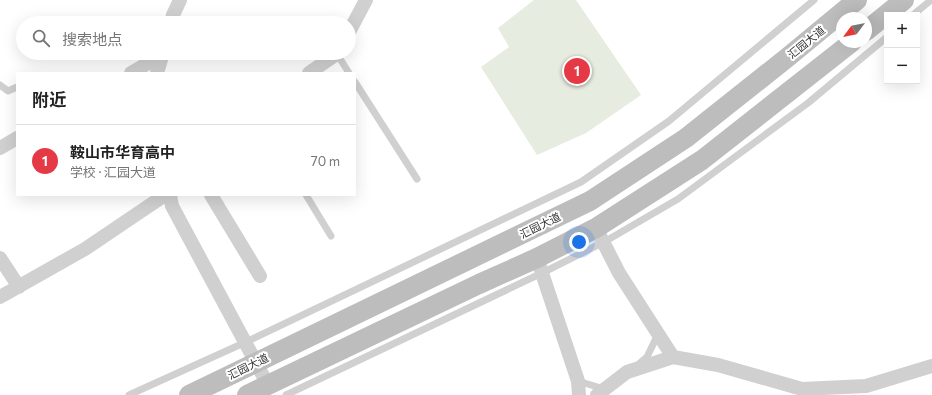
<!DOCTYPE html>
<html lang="zh">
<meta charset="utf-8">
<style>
:root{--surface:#fff;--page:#f2f2f2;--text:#222;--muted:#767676;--line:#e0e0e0;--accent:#e63946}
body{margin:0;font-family:Commissioner,"Noto Sans SC",sans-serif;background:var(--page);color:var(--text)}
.controls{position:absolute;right:12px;top:12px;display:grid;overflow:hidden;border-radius:0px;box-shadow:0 4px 16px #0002}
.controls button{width:36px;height:36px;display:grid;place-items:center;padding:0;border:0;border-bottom:1px solid var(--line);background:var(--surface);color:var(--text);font:20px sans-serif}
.compass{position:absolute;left:836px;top:12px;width:36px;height:36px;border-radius:50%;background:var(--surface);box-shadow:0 4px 16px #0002;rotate:238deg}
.you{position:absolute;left:579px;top:242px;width:14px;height:14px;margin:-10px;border:3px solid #fff;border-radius:50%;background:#1a73e8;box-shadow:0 0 0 6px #1a73e833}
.badge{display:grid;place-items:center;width:26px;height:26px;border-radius:50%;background:var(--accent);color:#fff;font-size:13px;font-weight:700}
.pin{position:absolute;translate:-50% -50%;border:2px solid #fff;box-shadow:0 1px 4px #0006}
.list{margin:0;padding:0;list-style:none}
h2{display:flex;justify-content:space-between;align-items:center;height:52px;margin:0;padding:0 16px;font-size:17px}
h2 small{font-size:13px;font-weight:400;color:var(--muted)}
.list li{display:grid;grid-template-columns:26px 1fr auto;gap:12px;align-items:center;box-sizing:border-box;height:72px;padding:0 16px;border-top:1px solid var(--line)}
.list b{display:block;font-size:15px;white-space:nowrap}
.list p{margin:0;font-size:13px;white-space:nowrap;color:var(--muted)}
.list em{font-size:13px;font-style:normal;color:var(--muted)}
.icon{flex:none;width:22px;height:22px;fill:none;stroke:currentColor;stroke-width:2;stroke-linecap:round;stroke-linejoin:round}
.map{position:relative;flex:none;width:932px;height:395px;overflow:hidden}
.search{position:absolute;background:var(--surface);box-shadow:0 4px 16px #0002;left:16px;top:16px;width:340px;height:44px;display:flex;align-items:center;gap:10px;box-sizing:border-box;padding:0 14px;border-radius:22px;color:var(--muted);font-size:15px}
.panel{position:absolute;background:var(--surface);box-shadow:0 4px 16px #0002;left:16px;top:72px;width:340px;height:124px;border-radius:0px}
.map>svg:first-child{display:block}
</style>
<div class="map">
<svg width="932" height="395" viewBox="0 0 932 395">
<rect width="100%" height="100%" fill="#fff"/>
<path fill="#e6ecdf" d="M 534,0 L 576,0 L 641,95 L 586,133 L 537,155 L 481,67 L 509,47 L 498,28 Z"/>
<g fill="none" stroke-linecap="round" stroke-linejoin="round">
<path stroke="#d0d0d0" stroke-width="7" d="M 913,15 L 931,0
M 337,54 L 349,73
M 355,82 L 417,179
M 0,85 L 8,91 L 17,87
M 306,195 L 331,236
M 639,364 L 647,357 L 658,334
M 578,381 L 604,389
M 129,395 L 246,342 L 581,182 L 669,121 L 814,0
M 286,395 L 542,273 L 604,242 L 678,199 L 808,103 L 887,37"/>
<path stroke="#d0d0d0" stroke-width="14" d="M 171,23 L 173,15 L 180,0
M 349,32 L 366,0
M 131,73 L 162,55
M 157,73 L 163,53
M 309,73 L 338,53
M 0,148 L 17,138
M 170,195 L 172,206 L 268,385
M 211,195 L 260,276
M 596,228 L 619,273 L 673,357
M 0,258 L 19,287
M 537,258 L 578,381 L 579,395
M 0,297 L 85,249 L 165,195
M 597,395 L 627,372 L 673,357 L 718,365 L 802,389 L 866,386 L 932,366"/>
<path stroke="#bdbdbd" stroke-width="20" d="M 866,31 L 904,0
M 189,395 L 590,201 L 686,138 L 788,57 L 857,0
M 247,395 L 479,284 L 537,258 L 596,228 L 702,160 L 852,42"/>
</g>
<g text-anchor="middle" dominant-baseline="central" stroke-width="4" stroke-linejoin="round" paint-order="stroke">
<g font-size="11" fill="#333" stroke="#fff">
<text transform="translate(806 42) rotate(-39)">汇园大道</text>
<text transform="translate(540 225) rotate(-26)">汇园大道</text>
<text transform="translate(248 366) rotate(-26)">汇园大道</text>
</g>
</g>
</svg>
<div class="controls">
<button>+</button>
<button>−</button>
</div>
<svg class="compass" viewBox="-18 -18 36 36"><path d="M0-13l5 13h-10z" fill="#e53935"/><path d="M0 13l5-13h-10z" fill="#767676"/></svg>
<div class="you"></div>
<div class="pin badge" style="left:577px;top:71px">1</div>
<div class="search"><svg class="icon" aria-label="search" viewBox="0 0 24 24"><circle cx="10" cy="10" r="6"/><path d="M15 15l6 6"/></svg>搜索地点</div>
<section class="panel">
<h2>附近<small></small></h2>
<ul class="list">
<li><span class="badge">1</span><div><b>鞍山市华育高中</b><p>学校 · 汇园大道</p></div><em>70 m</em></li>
</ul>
</section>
</div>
